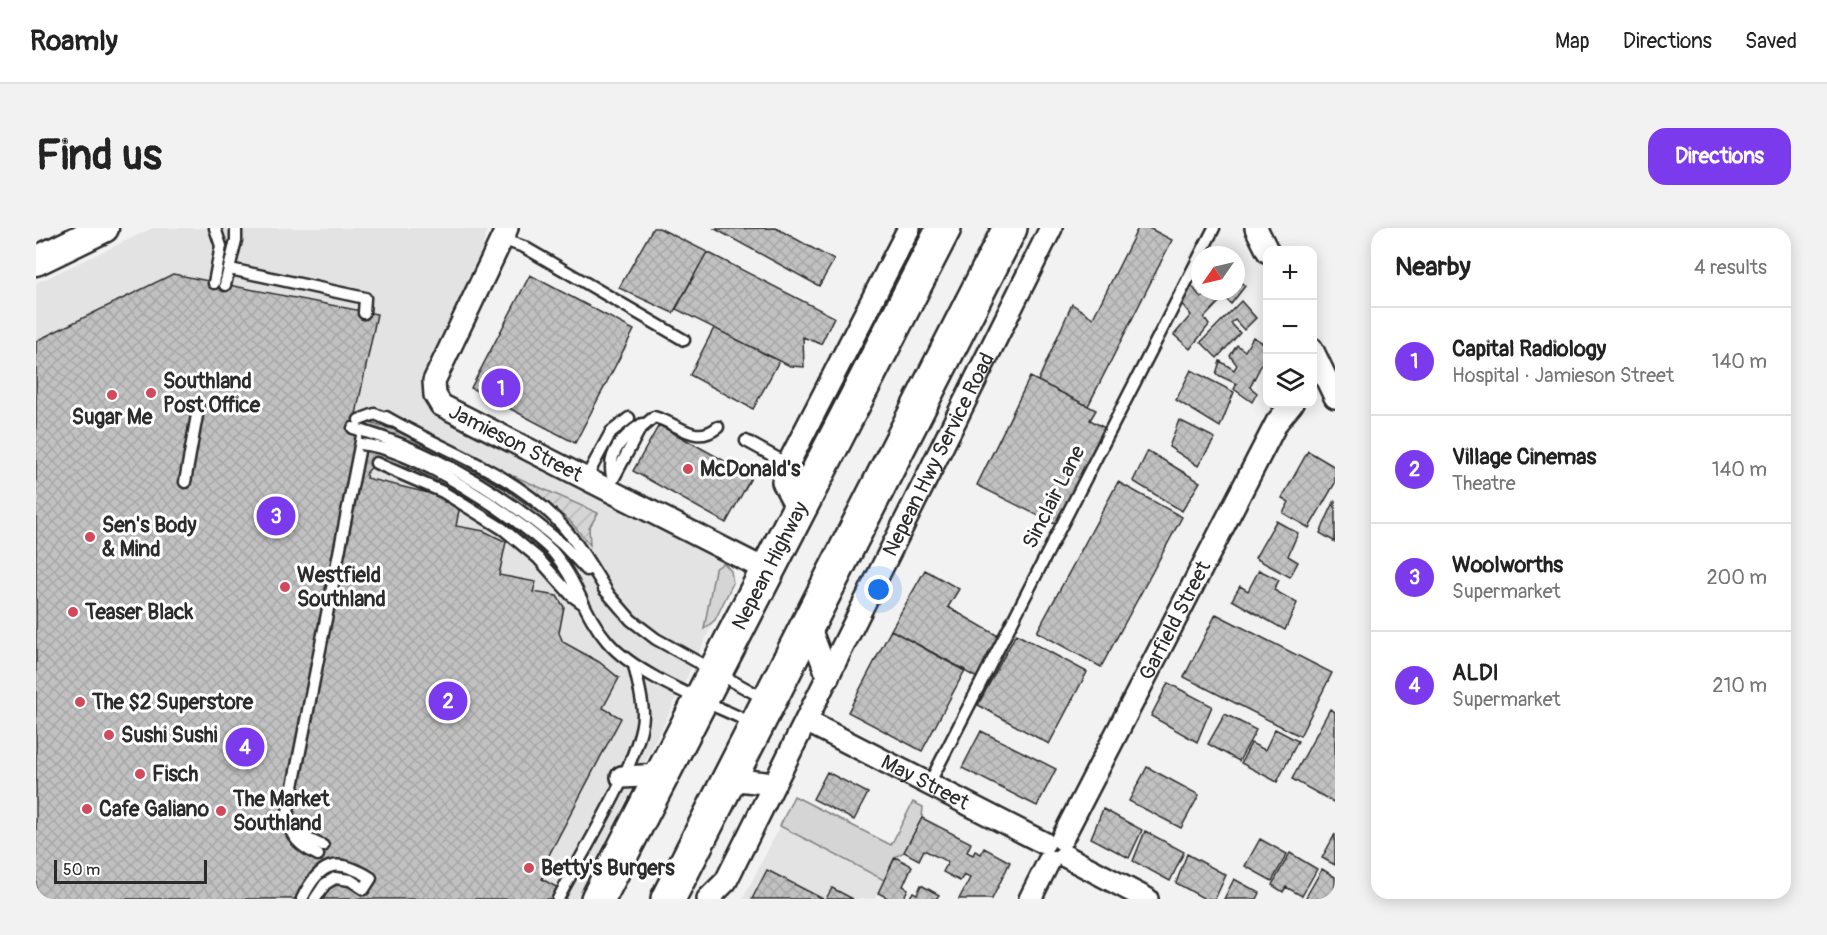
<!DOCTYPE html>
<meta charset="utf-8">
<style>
:root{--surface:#fff;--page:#f2f2f2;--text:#222;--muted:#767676;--line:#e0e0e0;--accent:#7c3aed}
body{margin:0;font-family:Pangolin,sans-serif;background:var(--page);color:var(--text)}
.controls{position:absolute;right:18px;top:18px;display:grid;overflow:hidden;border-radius:12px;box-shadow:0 3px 15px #0003}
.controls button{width:54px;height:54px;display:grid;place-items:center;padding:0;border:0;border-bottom:2px solid var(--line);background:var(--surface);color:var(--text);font:30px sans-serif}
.compass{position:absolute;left:1155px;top:18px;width:54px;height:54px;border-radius:50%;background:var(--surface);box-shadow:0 3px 15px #0003;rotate:236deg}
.scale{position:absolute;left:18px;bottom:15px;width:153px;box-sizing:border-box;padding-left:6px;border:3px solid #2b2b2b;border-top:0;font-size:16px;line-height:21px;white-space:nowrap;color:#2b2b2b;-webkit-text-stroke:4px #fff;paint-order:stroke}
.you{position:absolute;left:843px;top:362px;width:21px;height:21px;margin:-15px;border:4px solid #fff;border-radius:50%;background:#1a73e8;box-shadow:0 0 0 9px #1a73e833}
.badge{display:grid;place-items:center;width:39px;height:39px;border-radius:50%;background:var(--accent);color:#fff;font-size:20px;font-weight:700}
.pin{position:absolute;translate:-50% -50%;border:3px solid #fff;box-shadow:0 2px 6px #0006}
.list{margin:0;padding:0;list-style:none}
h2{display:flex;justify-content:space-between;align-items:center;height:78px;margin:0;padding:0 24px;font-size:26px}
h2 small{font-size:20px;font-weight:400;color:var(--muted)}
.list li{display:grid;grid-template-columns:39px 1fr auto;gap:18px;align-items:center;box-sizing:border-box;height:108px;padding:0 24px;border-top:2px solid var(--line)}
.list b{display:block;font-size:22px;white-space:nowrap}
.list p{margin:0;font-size:20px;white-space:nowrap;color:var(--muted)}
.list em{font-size:20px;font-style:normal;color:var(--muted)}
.icon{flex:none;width:33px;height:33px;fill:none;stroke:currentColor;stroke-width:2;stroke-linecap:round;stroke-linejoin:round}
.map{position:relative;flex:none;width:1299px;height:671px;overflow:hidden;border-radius:18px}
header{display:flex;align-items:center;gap:36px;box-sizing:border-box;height:84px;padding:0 30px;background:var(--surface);border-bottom:2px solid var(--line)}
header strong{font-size:28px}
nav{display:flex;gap:33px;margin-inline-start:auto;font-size:21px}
.intro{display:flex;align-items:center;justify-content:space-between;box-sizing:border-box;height:144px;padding:0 36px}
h1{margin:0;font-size:42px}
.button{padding:15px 27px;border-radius:18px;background:var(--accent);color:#fff;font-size:21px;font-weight:700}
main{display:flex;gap:36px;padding:0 36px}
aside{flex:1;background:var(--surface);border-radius:18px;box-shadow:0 3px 15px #0003}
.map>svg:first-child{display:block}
</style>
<header>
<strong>Roamly</strong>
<nav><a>Map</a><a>Directions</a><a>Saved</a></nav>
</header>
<div class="intro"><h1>Find us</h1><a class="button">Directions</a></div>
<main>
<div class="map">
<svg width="1299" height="671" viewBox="0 0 1299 671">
<defs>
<pattern id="garden-furrows" width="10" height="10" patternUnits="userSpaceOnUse" patternTransform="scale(1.5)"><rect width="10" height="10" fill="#d5d5d5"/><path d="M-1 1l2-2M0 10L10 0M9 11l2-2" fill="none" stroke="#b7b7b7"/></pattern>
<pattern id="building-cross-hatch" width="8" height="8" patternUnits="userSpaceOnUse" patternTransform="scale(1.5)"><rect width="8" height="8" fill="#c1c1c1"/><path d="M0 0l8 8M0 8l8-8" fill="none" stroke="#a6a6a6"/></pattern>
</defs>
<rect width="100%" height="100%" fill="#f2f2f2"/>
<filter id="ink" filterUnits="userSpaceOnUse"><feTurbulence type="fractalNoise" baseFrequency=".0167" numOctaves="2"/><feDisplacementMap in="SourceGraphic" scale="12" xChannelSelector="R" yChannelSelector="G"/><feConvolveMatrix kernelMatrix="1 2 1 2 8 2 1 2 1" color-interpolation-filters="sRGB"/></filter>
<g filter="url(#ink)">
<path fill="#e3e3e3" d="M 117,0 L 451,0 L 439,51 L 387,152 L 386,162 L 392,180 L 562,271 L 678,328 L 695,343 L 697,355 L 542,671 L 0,671 L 0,55 Z
M 744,598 L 848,652 L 839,671 L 707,671 Z"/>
<path fill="#d5d5d5" stroke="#808080" stroke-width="1.5" d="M 688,335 L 695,343 L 697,355 L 679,392 L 668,401 L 679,341 Z
M 758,568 L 855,617 L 877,574 L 887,579 L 886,590 L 868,624 L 859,629 L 848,652 L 744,598 Z"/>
<path fill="url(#garden-furrows)" stroke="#808080" stroke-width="1.5" d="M 478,248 L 562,285 L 553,300 L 554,317 L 534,293 Z"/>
<path fill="url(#building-cross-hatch)" stroke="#2b2b2b" stroke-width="1.5" d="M 617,0 L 623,0 L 671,24 L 637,85 L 583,60 Z
M 740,0 L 798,32 L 783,58 L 679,1 Z
M 1102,0 L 1113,0 L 1136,12 L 1052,178 L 1002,153 L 1036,76 L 1057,90 Z
M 671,24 L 798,89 L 785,116 L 767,109 L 768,139 L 754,138 L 640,81 Z
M 1200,42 L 1204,46 L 1200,50 L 1209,58 L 1195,76 L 1188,69 L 1168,90 L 1173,97 L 1154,121 L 1138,107 L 1155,87 L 1145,75 L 1156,58 L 1165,70 L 1175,63 L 1200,63 Z
M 137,46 L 341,86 L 319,191 L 357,201 L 424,234 L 471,262 L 514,293 L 534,312 L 511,328 L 481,299 L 457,283 L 379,242 L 351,232 L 340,234 L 331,244 L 330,250 L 409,269 L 408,274 L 424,277 L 420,298 L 448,303 L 470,314 L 463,347 L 500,354 L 497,364 L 521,368 L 528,379 L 523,405 L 527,414 L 563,434 L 583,450 L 567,480 L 585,490 L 512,629 L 516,631 L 506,651 L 522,660 L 516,671 L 0,671 L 0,113 Z
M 494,47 L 598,102 L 539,215 L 435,160 Z
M 1205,73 L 1220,90 L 1208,102 L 1199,92 L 1195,95 L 1204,105 L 1181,130 L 1165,114 Z
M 678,100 L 743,133 L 717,181 L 654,147 Z
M 1217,109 L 1232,118 L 1232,124 L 1214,159 L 1221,165 L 1216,174 L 1198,161 L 1201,156 L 1180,146 L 1184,133 L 1198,142 L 1201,137 L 1194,128 L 1201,117 L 1209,123 Z
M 1155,142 L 1198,164 L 1184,199 L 1140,172 Z
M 994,149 L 1060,182 L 1054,192 L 1069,200 L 1021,297 L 941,257 Z
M 1143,192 L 1179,210 L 1162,238 L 1133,219 Z
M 623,197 L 716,248 L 690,295 L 597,243 Z
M 1112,223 L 1164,254 L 1146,283 L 1097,253 Z
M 1272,223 L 1299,239 L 1299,255 L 1273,300 L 1247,285 L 1253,274 L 1246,270 Z
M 1082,254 L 1146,289 L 1065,439 L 1001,404 Z
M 1299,272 L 1299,314 L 1284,305 Z
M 1240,293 L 1262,305 L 1252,328 L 1262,334 L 1254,349 L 1219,330 Z
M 889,342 L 923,361 L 912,379 L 964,409 L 941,450 L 855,402 Z
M 1223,342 L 1243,352 L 1238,362 L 1261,375 L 1249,402 L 1196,372 L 1204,358 L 1212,363 Z
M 1180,386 L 1296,445 L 1264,508 L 1148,449 Z
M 855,402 L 929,442 L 886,523 L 812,484 Z
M 980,406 L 1051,444 L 1013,516 L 942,477 Z
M 1132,455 L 1176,478 L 1161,514 L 1115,488 Z
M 1294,481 L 1299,484 L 1299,575 L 1256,551 Z
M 1189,486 L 1220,502 L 1203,533 L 1172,516 Z
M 1239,501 L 1262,513 L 1241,554 L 1205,535 L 1215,515 L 1229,522 Z
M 945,503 L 1020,541 L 1001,578 L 926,540 Z
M 1111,539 L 1163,567 L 1145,600 L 1093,573 Z
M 791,544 L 832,565 L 818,592 L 777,571 Z
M 1067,581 L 1106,602 L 1093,630 L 1055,610 Z
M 886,590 L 935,615 L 931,624 L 937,627 L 939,623 L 945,626 L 948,620 L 974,634 L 956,671 L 923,671 L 934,650 L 928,647 L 924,653 L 907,644 L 912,634 L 888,622 L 883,632 L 868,624 Z
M 1109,603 L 1148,624 L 1134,653 L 1097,633 Z
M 1299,606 L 1299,637 L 1286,630 Z
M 1224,611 L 1251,626 L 1236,653 L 1209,638 Z
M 1254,625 L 1281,641 L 1266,668 L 1250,659 L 1247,664 L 1236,657 Z
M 1151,626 L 1190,647 L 1179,671 L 1169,671 L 1140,655 Z
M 859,629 L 876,638 L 867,658 L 872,661 L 867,671 L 854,671 L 842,665 Z
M 1286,641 L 1299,649 L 1299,671 L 1269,671 Z
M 731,642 L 787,671 L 716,671 Z
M 1198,651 L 1224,665 L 1221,671 L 1188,671 Z
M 885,657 L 903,667 L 900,671 L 873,671 L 877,664 L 881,666 Z
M 796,660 L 817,671 L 790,671 Z"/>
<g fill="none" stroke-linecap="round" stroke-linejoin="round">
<defs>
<path id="service" d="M 468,12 L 488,19 L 648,112
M 194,41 L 329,70 L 328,85
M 178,55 L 185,18 L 179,0
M 189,57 L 200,12 L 200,0
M 350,189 C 407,222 472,243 519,290 C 541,312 556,340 572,365
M 323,192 L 339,186 L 355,193
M 710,213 L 752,236
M 340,235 L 407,264 L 467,301 L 502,330 L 535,367 L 546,375
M 550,250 L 575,204 L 593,190
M 577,252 C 569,227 586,209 606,196
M 149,254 L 163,176
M 572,261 L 604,201 L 618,189 C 643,195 658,218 682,199
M 527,317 L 551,342
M 517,324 C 541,352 547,385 571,413 C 601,449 675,475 718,496
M 568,361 L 595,392 L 620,411 L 729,471
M 893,556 L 1178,0
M 258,600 L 264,607 L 287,618
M 282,627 C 264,618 254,609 251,589 L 327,203 L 317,200
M 266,671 C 283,635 300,628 335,650 L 328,661 L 314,652 L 299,650 L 289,656 L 279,671
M 522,671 C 544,628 606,531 607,487 C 607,471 601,452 598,437"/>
<g id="minor">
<path id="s1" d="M 471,0 L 398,153 L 399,167 L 405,177 L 730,342"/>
<path d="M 1220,0 L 1232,24"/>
<path d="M 1276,121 L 1299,169"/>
<path d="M 761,280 L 747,254 L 752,236 L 873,0"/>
<path d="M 772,395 L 792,449"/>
<path id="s2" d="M 770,493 L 1008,615"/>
<path d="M 586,549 L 626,547"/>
<path d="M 692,551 L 738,556"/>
<path id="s3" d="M 1026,611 L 1241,194 L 1256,176"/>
<path d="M 1029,628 L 1111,671"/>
<path id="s4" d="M 672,671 L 690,653 L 1015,0"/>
<path d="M 994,671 L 1013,633"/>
</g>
<path id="secondary" d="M 0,33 L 68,0"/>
<g id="trunk">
<path id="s5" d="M 562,671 L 908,0"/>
<path d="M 632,671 L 974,0"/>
</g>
</defs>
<use href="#service" stroke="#2b2b2b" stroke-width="15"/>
<use href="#minor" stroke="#2b2b2b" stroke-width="26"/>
<use href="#secondary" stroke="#2b2b2b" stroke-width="33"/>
<use href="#trunk" stroke="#2b2b2b" stroke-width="38"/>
<use href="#service" stroke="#fff" stroke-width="10"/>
<use href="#minor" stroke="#fff" stroke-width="21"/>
<use href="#secondary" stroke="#fff" stroke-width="28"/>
<use href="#trunk" stroke="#fff" stroke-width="33"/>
<defs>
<path id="service-bridge" d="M 327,203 C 402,226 468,266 527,317
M 325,216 C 378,221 478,286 517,324"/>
</defs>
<use href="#service-bridge" stroke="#2b2b2b" stroke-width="15" stroke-linecap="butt"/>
<use href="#service-bridge" stroke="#fff" stroke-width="10"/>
</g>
</g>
<g fill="#d1495b" stroke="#fff" stroke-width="2">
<circle cx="115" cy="165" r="6"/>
<circle cx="76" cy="167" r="6"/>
<circle cx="652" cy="241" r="6"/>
<circle cx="54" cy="309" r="6"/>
<circle cx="249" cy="359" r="6"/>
<circle cx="37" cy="384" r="6"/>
<circle cx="44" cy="474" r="6"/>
<circle cx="73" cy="507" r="6"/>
<circle cx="104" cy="546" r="6"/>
<circle cx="51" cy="581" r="6"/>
<circle cx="185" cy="583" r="6"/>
<circle cx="493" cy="640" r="6"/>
</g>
<g text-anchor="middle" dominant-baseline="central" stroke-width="6" stroke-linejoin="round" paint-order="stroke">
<g font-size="21" font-weight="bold" fill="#2b2b2b" stroke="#fff" text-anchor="start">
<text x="127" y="153">Southland<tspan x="127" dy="24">Post Office</tspan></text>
<text x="76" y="189" text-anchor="middle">Sugar Me</text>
<text x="664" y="241">McDonald's</text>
<text x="66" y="297">Sen's Body<tspan x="66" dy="24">&amp; Mind</tspan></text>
<text x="261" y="347">Westfield<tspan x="261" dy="24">Southland</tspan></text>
<text x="49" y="384">Teaser Black</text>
<text x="56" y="474">The $2 Superstore</text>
<text x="85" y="507">Sushi Sushi</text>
<text x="116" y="546">Fisch</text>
<text x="197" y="571">The Market<tspan x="197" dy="24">Southland</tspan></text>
<text x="63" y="581">Cafe Galiano</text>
<text x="505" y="640">Betty's Burgers</text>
</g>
<g font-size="21" fill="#2b2b2b" stroke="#fff">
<text stroke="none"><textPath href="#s1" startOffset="279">Jamieson Street</textPath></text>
<text stroke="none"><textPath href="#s4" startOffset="502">Nepean Hwy Service Road</textPath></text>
<text transform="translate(1018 269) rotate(-63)">Sinclair Lane</text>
<text stroke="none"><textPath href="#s5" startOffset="375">Nepean Highway</textPath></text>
<text stroke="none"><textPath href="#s3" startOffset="246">Garfield Street</textPath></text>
<text stroke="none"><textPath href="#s2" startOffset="134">May Street</textPath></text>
</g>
</g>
</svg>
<div class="controls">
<button>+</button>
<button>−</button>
<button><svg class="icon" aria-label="layers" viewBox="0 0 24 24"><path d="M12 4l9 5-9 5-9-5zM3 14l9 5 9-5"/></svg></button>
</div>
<svg class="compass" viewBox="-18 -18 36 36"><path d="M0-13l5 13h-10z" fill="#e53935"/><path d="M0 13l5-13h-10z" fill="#767676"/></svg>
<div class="scale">50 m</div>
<div class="you"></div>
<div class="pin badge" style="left:465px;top:160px">1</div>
<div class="pin badge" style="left:412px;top:473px">2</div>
<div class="pin badge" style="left:240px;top:288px">3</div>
<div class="pin badge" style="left:209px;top:519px">4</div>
</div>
<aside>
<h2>Nearby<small>4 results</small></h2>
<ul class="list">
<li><span class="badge">1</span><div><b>Capital Radiology</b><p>Hospital · Jamieson Street</p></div><em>140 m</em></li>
<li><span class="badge">2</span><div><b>Village Cinemas</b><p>Theatre</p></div><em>140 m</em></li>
<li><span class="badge">3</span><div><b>Woolworths</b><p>Supermarket</p></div><em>200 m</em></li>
<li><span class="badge">4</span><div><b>ALDI</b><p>Supermarket</p></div><em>210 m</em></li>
</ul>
</aside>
</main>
